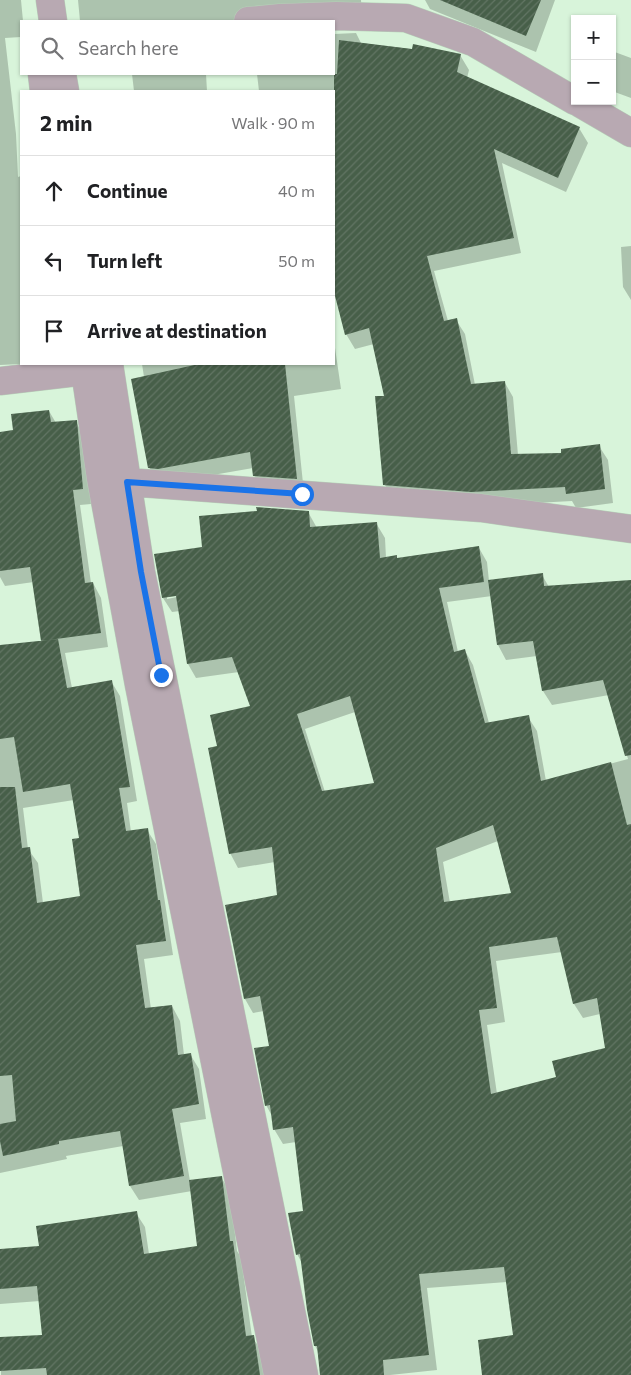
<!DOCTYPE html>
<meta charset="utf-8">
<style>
:root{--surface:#fff;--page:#f2f2f2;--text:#202124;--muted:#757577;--line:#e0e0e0}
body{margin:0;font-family:Commissioner,sans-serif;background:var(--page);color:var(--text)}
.controls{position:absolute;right:15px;top:15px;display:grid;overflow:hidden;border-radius:0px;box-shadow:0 1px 4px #0004}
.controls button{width:45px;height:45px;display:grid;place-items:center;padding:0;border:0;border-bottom:1px solid var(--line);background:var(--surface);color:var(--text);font:25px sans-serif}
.stop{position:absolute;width:15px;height:15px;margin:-11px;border:4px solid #1a73e8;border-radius:50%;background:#fff}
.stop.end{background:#1a73e8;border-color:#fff;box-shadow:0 1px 5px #0008}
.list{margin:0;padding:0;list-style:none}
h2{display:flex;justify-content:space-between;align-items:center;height:65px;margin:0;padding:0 20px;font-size:21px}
h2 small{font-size:16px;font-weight:400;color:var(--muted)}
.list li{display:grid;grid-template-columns:32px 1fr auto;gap:15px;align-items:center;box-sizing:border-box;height:70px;padding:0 20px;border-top:1px solid var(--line)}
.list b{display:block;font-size:19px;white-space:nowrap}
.list em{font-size:16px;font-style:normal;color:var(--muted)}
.icon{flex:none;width:28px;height:28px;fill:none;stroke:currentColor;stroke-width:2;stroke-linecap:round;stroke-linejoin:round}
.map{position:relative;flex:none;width:631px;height:1375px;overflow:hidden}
.search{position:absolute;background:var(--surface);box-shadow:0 1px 4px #0004;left:20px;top:20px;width:315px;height:55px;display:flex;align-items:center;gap:12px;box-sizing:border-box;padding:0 18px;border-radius:0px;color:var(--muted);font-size:19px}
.panel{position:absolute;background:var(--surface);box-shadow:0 1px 4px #0004;left:20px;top:90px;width:315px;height:275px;border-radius:0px}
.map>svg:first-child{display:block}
</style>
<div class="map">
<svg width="631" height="1375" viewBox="0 0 631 1375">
<defs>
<pattern id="building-hatch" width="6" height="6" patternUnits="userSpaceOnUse" patternTransform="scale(1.25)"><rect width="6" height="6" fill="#475f49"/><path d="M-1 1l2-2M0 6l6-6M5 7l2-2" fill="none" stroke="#627564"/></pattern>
</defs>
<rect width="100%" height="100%" fill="#d8f4da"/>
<path fill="#0003" fill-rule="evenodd" d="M 0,0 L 21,0 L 23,21 L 21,21 L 21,37 L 5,38 L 16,134 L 18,177 L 21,176 L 21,364 L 0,365 Z
M 78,0 L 361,0 L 362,15 L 252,21 L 80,21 Z
M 425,0 L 555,0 L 536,52 L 430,9 Z
M 356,33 L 361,43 L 460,55 L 469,70 L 467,78 L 579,128 L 588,143 L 566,192 L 502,163 L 521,253 L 434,271 L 448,321 L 456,320 L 465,334 L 475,385 L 505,383 L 513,397 L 518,455 L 562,454 L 599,446 L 608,460 L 613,503 L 576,508 L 572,501 L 480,506 L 393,500 L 385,485 L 385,397 L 374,344 L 355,349 L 346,334 L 334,281 L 334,91 L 259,91 L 257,74 L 334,74 L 334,34 Z
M 612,51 L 631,58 L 631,98 L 612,91 Z
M 132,74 L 206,74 L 207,91 L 134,91 Z
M 631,246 L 631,300 L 623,287 L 621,247 Z
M 334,341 L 341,389 L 294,396 L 304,493 L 263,490 L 254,475 L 253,468 L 167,483 L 157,482 L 149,467 L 144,377 L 142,364 L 334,364 Z
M 49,411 L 56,423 L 76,422 L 84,436 L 91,504 L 80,505 L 91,583 L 93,583 L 101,598 L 108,647 L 65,653 L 72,688 L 111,681 L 120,696 L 137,801 L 127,803 L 131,832 L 147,830 L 156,844 L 173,955 L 144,959 L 151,1009 L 172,1006 L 180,1021 L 184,1055 L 190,1054 L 199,1069 L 206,1119 L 180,1123 L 190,1181 L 221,1177 L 230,1192 L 237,1251 L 241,1257 L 252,1337 L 262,1351 L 266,1375 L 1,1375 L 0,1339 L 44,1336 L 40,1301 L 0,1304 L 0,1250 L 40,1247 L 136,1213 L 145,1227 L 149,1254 L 198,1247 L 192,1191 L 139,1200 L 130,1186 L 123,1146 L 66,1156 L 67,1159 L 0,1173 L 0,647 L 42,642 L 34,582 L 5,586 L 0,577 L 0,433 L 14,431 ZM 74,800 L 81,839 L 82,897 L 43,903 L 38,863 L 28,849 L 23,808 Z
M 308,512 L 317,528 L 376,523 L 385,538 L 386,558 L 396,556 L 398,559 L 479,548 L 487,562 L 489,581 L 542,575 L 549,587 L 631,582 L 631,1375 L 483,1375 L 514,1336 L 507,1282 L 427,1288 L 437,1370 L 390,1375 L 321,1375 L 318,1351 L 315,1346 L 302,1263 L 297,1254 L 304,1212 L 296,1142 L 283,1144 L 274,1129 L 272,1116 L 266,1105 L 270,1047 L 264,1011 L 253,1013 L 245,999 L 279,896 L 275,862 L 238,868 L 230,853 L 219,747 L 252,707 L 239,672 L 196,678 L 188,664 L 180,611 L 172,612 L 163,598 L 203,548 ZM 182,594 L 182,596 L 167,599 L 167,596 ZM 492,596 L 498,645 L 506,660 L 537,656 L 543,691 L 552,705 L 609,695 L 628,759 L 546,781 L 537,731 L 528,717 L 489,723 L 473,665 L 465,651 L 458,652 L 447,602 ZM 355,712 L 375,784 L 325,792 L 305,729 ZM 498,841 L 512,894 L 450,903 L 443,862 ZM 562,952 L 574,1004 L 583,1018 L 600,1014 L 606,1049 L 557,1078 L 497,1094 L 487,1025 L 505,1022 L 496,961 Z"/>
<path fill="url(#building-hatch)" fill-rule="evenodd" d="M 440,0 L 541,0 L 526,36 Z
M 339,40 L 412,49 L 413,44 L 461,54 L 457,72 L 580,127 L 558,178 L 494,149 L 514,238 L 427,256 L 444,321 L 457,318 L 471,384 L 505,381 L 511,454 L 561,453 L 561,449 L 600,444 L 605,489 L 566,494 L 565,487 L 471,492 L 383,485 L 375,396 L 384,396 L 369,328 L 345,335 L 334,292 L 334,74 L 337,74 Z
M 199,364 L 285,364 L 297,479 L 253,476 L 250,452 L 158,469 L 148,468 L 131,379 Z
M 49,410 L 51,422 L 77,420 L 83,489 L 73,490 L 85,583 L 93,582 L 101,633 L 41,641 L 30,567 L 0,571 L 0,432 L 13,430 L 11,414 Z
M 256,507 L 309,511 L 310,527 L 377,522 L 380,558 L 397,555 L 397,558 L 479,546 L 484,582 L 439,588 L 454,652 L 465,649 L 485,723 L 529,715 L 541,781 L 611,762 L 627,825 L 631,824 L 631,1375 L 482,1375 L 478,1340 L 513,1335 L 504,1267 L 419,1274 L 429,1355 L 383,1360 L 384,1375 L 320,1375 L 317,1346 L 314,1346 L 307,1310 L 300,1254 L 296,1255 L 288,1213 L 303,1211 L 293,1127 L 273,1130 L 270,1105 L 265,1106 L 254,1048 L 269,1046 L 260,996 L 244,999 L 225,905 L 277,895 L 272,847 L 229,854 L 208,748 L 217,746 L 210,715 L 250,706 L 232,657 L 187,664 L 176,596 L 162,598 L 154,554 L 202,547 L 199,516 L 257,511 ZM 350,696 L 374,783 L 322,791 L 297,714 ZM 493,825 L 511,893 L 444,902 L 436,848 ZM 557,937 L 573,1004 L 597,998 L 605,1048 L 552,1061 L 556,1077 L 491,1094 L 479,1010 L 497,1008 L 489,947 Z
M 543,573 L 544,586 L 631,580 L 631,755 L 625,756 L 603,680 L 542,691 L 533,641 L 497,645 L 488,580 Z
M 58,639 L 67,688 L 112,680 L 130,787 L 119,788 L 126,831 L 148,828 L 158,900 L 160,900 L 166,941 L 136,945 L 145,1008 L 172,1005 L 178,1055 L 191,1053 L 199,1104 L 172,1109 L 184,1176 L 129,1186 L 120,1131 L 59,1141 L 59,1144 L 3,1156 L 0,1141 L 0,1124 L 16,1121 L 12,1075 L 0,1076 L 0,787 L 15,787 L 22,848 L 30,847 L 37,903 L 80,896 L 72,839 L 79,838 L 70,784 L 23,792 L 14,737 L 0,739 L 0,645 Z
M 222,1176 L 230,1241 L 233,1241 L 246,1336 L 254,1335 L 260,1375 L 47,1375 L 46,1368 L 0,1371 L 0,1337 L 42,1335 L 37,1286 L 0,1289 L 0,1249 L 39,1246 L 36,1226 L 137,1211 L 144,1254 L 197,1246 L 189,1180 Z"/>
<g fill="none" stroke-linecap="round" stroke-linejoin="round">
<defs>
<path id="minor" d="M 50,0 L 53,21
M 248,21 L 280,18 L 336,16 L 406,18 L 473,42 L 575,101
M 42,74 L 44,91
M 62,74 L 65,91
M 576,101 L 631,133
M 84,364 L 101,479 L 139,685 L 278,1375
M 109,364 L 141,572 L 304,1375
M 0,381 L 103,369
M 127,482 L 481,508 L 631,529"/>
</defs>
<use href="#minor" stroke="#b6cfb8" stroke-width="29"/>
<use href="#minor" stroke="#b8a9b2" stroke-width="28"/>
</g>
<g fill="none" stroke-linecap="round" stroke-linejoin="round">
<path stroke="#1a73e8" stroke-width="6" d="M 161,675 L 141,572 L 127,482 L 302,494"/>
</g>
</svg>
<div class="controls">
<button>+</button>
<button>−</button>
</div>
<div class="stop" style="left:302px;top:494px"></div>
<div class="stop end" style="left:161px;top:675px"></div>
<div class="search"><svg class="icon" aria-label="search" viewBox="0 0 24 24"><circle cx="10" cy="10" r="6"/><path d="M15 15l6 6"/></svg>Search here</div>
<section class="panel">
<h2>2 min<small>Walk · 90 m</small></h2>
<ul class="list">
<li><svg class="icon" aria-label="ahead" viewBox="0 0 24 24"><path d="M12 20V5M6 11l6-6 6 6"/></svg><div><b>Continue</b></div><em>40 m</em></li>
<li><svg class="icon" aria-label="left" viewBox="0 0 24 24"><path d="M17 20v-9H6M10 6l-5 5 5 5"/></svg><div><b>Turn left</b></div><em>50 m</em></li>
<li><svg class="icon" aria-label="arrive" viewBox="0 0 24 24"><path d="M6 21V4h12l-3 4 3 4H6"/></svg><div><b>Arrive at destination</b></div></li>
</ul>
</section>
</div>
